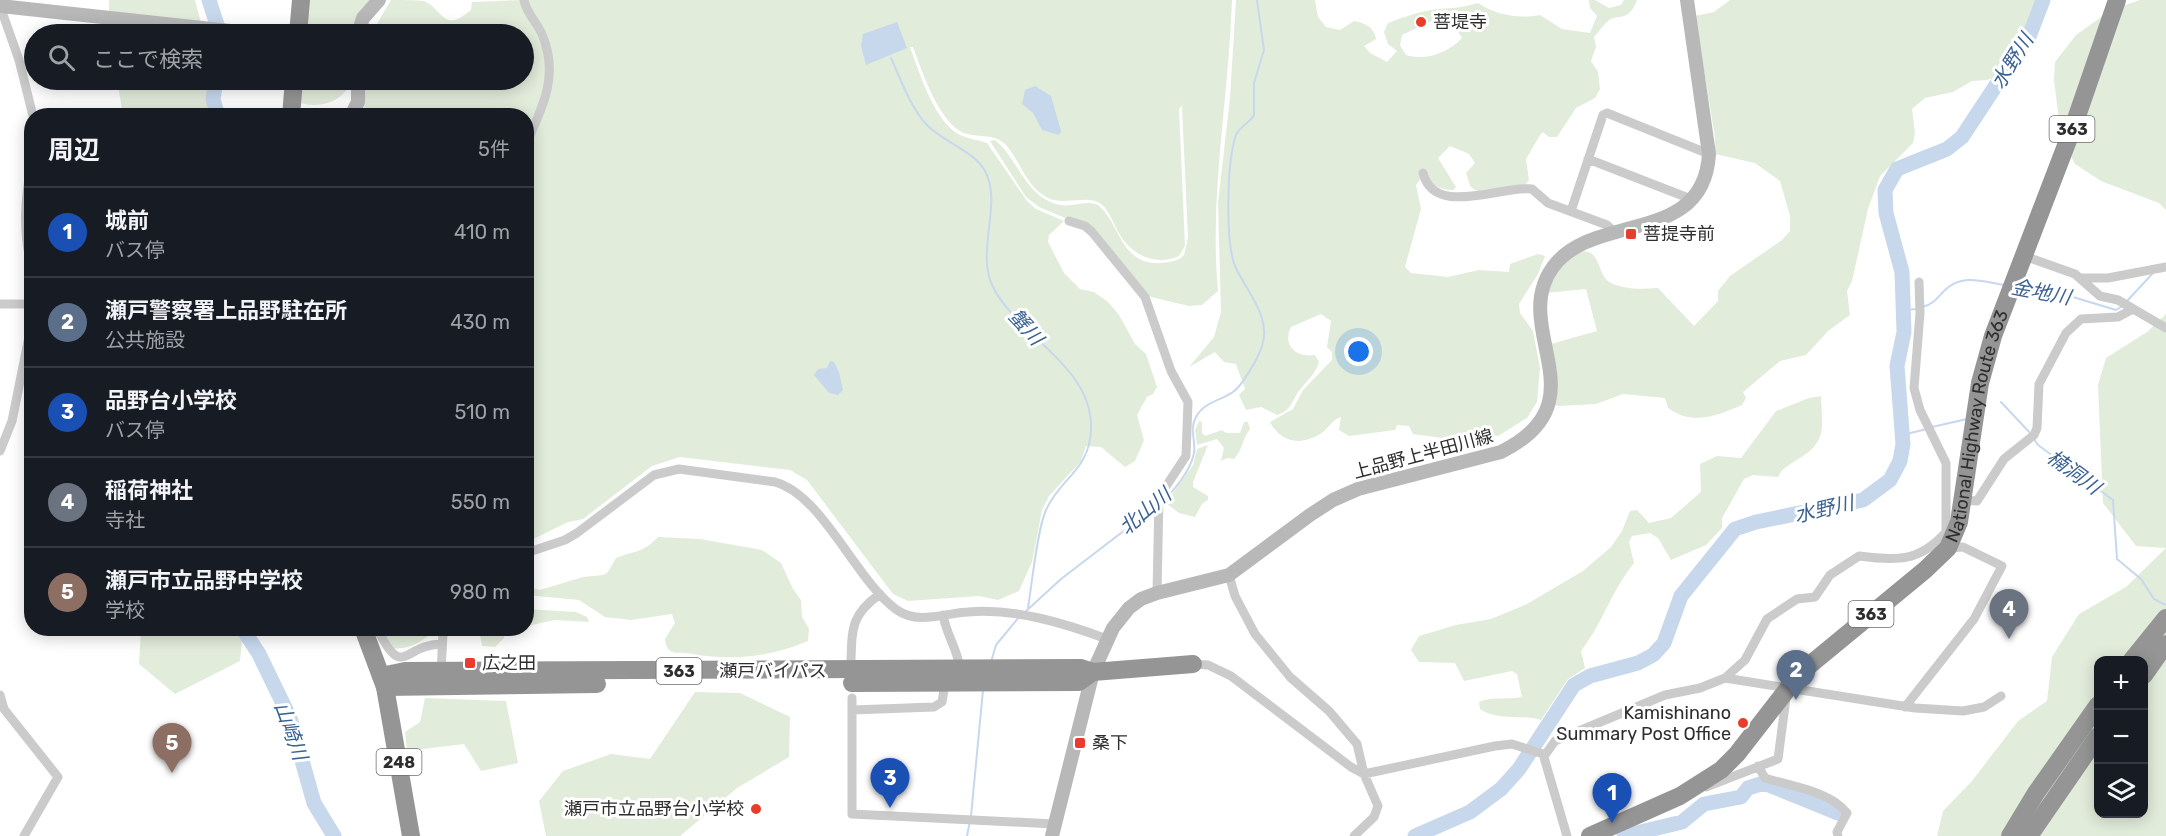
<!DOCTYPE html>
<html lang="ja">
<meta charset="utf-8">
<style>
:root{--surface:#171b24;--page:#20242c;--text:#f1f3f6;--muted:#9ea1a6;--line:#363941;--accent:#ea3c2b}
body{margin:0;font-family:Rubik,"Noto Sans JP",sans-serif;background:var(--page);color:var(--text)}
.controls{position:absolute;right:18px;bottom:18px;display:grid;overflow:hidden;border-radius:12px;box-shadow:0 3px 15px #0003}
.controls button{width:54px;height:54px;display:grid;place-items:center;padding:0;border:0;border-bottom:2px solid var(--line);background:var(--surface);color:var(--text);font:30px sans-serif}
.you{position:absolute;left:1359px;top:352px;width:21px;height:21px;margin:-15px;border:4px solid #fff;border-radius:50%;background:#1a73e8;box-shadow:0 0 0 9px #1a73e833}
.badge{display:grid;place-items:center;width:39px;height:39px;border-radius:50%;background:var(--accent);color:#fff;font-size:20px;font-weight:700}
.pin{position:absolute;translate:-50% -50px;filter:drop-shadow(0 2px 3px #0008)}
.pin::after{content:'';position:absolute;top:32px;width:21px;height:18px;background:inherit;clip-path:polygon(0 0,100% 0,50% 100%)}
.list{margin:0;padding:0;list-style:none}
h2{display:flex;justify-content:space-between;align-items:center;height:78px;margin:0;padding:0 24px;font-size:26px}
h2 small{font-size:20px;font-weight:400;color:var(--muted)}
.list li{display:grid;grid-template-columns:39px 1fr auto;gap:18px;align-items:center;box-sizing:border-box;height:90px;padding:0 24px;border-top:2px solid var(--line)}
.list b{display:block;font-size:22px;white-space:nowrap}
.list p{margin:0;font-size:20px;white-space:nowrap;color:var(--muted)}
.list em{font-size:20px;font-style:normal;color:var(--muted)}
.icon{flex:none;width:33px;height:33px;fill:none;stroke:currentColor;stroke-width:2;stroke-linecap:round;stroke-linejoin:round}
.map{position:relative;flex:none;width:2166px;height:836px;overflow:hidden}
.search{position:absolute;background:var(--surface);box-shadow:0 3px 15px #0003;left:24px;top:24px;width:510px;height:66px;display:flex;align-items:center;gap:15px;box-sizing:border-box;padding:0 21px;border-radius:33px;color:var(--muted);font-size:22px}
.panel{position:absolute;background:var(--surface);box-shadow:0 3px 15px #0003;left:24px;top:108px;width:510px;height:528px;border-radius:24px}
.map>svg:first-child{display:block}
</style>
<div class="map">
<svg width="2166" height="836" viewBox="0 0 2166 836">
<rect width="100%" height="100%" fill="#fff"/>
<path fill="#e2ecdb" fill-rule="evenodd" d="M 109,0 L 195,0 L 204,34 L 109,34 Z
M 308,0 L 371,0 L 353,34 L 306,34 Z
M 391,0 C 401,0 415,0 424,1 C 444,10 443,34 471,10 L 472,2 L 522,0 L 544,51 L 547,83 L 527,136 L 526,116 L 361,116 L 364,112 L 365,80 L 524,80 L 524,34 L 371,34 Z
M 527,0 L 1232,0 C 1229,97 1209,194 1218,291 L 1202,305 L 1189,306 L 1147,296 L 1094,230 L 1039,207 L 1026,197 L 990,141 L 995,140 C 1019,160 1024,194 1056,204 C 1071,209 1084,199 1098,205 C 1121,224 1120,266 1162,263 C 1170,262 1179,261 1184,255 L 1188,238 L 1182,106 L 1179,109 L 1185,246 L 1179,256 C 1156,266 1133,256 1120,235 C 1114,226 1110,211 1101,204 C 1088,194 1065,206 1048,198 C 1025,186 1021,162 1006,145 C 996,134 980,137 967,134 C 940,127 922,71 913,47 L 910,47 C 919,72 935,123 960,135 C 969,139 979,140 987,143 L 1027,201 L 1036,209 L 1064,221 L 1049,235 L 1048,242 L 1064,273 L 1080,289 L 1094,292 L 1108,302 L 1119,315 L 1135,344 L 1146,354 L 1157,387 L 1153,394 L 1147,397 L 1137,415 L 1144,440 L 1135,461 L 1125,467 L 1101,447 L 1086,446 L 1081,461 L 1049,496 L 1042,510 L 1032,562 L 1019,591 L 998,600 L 979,596 L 908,601 L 893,594 L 807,480 L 790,470 L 680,457 L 652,466 L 583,519 L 568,522 L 527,542 L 526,149 L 552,87 L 552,70 Z
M 1236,0 L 1315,0 L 1318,17 L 1326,27 L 1340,30 L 1354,21 C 1365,23 1374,27 1376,39 L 1364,46 L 1370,53 L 1387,62 L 1397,51 L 1388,44 L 1384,32 L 1388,23 C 1404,17 1423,10 1440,9 C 1454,8 1465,7 1478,3 C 1496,15 1519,19 1540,15 L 1562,29 L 1590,33 L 1597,16 L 1590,8 L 1589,0 L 1595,0 L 1609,8 L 1621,5 L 1624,0 L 1637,0 C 1628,24 1618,12 1607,22 C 1602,26 1598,33 1594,37 L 1596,47 L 1591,61 L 1598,72 L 1600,89 L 1595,98 L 1576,108 L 1557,137 L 1549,137 L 1543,132 L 1540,135 L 1526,159 L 1529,180 L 1525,185 C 1514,187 1479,197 1471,187 C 1469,184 1468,178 1466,173 L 1475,163 L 1469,154 L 1450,146 L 1438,158 L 1456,187 L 1453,190 C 1438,190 1430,183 1421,172 L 1420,180 L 1416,185 L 1421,209 L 1405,267 L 1411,273 L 1448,277 L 1479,270 L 1509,272 L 1510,264 L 1538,254 L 1545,256 L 1538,274 L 1519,304 L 1520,313 L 1533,331 L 1540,368 L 1537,402 L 1527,418 L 1498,436 L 1477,433 L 1457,440 L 1413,434 L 1409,426 L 1397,425 L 1395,430 L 1349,436 L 1339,430 L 1341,417 C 1332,420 1330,426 1323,432 C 1304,446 1281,444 1270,422 L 1293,409 L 1303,390 L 1332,360 L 1332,352 L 1327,347 L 1331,321 L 1321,314 L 1291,327 C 1282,345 1296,358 1315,355 L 1319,362 C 1315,375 1307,380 1299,391 C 1291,402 1292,410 1277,415 L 1261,407 L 1246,410 L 1239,395 L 1245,389 L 1236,364 L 1224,362 L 1215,352 L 1189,367 L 1214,337 L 1221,312 L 1218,203 L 1230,98 ZM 1443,19 L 1452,22 L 1462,38 C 1448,53 1426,61 1406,55 L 1400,45 L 1402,35 L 1429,22 Z
M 1730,0 L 2040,0 L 2003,73 L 1987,80 L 1972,81 L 1953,92 L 1925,98 L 1912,109 L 1915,133 L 1913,143 L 1880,176 L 1868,209 L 1852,281 L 1847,291 L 1850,315 L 1828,331 L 1806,355 L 1780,361 L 1743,392 L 1746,398 L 1742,405 C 1716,416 1693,426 1668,408 L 1665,398 L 1623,394 L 1596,404 L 1558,406 L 1554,404 L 1557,372 L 1551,344 L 1597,331 L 1586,289 L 1546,293 C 1550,280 1578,237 1594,256 C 1601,264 1600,277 1611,283 C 1626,290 1642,289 1658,288 L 1694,326 L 1718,301 L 1718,291 L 1730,276 L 1782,240 L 1790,231 L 1790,216 L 1780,181 L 1755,163 L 1715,154 L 1715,137 L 1695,16 L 1714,12 Z
M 2140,0 L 2166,0 L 2166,210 L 2159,203 L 2101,181 L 2075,164 L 2061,136 L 2054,80 L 2055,62 L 2076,35 L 2111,10 Z
M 117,80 L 212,80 L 219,115 L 123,115 Z
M 302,80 L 352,80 C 344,101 322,109 300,103 Z
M 2166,314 L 2166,836 L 1937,836 L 1943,811 L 1972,781 L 2018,721 L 2047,701 L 2052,657 L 2079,614 L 2126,587 L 2166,548 L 2136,546 L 2103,503 L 2098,385 L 2106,358 L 2147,332 ZM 2098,660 L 2144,660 L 2144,814 L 2098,814 Z
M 1821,396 C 1822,429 1828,443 1795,461 C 1788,466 1782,468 1778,477 L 1753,475 L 1744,479 L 1722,518 L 1722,528 L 1706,545 L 1671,560 L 1658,538 L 1650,533 L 1632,536 L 1629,542 L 1634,563 C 1612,590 1602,624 1581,651 L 1585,668 L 1568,679 L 1541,720 C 1521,714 1497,721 1480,709 L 1479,702 C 1492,696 1508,700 1522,697 L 1517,674 L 1512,671 L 1464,681 L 1455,663 L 1419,662 L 1411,650 L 1419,636 L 1456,625 L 1491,619 L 1527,604 L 1583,571 L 1611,547 L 1622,531 L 1630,511 L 1637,510 L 1649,523 L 1671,518 L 1701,492 L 1700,464 L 1717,456 L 1741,458 L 1776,411 L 1809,398 Z
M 1199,421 L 1202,422 L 1202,433 L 1205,436 L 1222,430 L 1226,433 L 1240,433 L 1244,422 L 1248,422 L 1250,429 C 1243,438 1242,451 1234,459 L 1227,458 L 1221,461 L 1224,448 L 1217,439 L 1197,445 L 1195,430 Z
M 1208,445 L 1193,482 L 1193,487 L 1208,496 L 1208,500 L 1202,504 L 1195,517 L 1179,513 L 1166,503 L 1193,465 L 1197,449 Z
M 658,537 L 700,539 L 762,550 L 781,563 L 793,589 L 801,600 L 802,617 L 809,629 L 808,641 C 771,657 732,661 693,654 C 679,651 667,658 665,639 L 675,623 L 672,614 L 631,620 L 605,617 L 579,600 L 527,595 L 527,587 L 540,590 L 583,577 L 603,575 L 608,572 L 616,558 C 635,550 642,554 658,537 Z
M 527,609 L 576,612 L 587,617 L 589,622 L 555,620 L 527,626 Z
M 141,629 L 243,629 L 240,661 L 175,694 L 139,664 Z
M 379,629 L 438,629 C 422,640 411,651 390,648 Z
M 479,629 L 510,629 L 505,629 L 504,638 L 495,647 L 482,646 Z
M 695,692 L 740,693 L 790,717 L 789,757 L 737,788 L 680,836 L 546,836 L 539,801 L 563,771 L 611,754 L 650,759 Z
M 425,698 L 506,701 L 518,763 L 481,771 L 464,744 L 407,751 L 405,732 L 420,722 Z"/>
<path fill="#c7d8ed" d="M 897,22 L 907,48 L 866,65 L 861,46 L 863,34 Z
M 1035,86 L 1051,96 L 1061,131 L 1059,135 L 1042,130 L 1033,113 L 1022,104 L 1025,90 Z
M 830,361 L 834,362 L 839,372 L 843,390 L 838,395 L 829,393 L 814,375 L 818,369 L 827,368 Z"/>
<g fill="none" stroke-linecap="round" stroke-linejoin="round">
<path stroke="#c7d8ed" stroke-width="2" d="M 891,58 C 901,80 911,109 928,126 C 944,142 974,151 985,171 C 1003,204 975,251 993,287 C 1019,338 1093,366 1091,429 C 1090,470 1060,478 1046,510 C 1037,530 1032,584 1028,608
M 2020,287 L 2063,294 L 2116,310 L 2124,305
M 2127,301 L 2154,272
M 1922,307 C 1933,305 1937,298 1945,290 C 1963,273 1983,282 2005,285
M 1903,310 L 1917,309
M 2001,402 L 2031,434
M 1932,427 L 1967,419
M 1902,435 L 1927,429
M 2034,439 L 2038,445 L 2113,500 L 2117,559 L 2141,579 L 2154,599 L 2166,605
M 1162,502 C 1174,491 1191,470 1194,453 C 1196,441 1189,429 1196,417 C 1204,402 1220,401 1233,392 C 1242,386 1259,357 1262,346 C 1272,317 1246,291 1235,266 C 1225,241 1227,160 1236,135 C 1240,126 1250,123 1254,115 L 1254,83 L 1264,50 L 1257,0
M 1024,613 L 1061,579 L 1155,507
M 991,662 L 996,645 L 1019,617
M 971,816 L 983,690
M 967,836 L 970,821"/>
<path stroke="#c7d8ed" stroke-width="15" d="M 209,0 L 220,34
M 216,80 L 213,99 L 218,116
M 242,628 L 259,654 L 290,718 L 314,803 L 334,836
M 1415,836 L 1470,812 L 1501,789 L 1519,769 L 1574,685 L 1590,676 L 1638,663 L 1653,655 L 1664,643 L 1681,596 L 1735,529 L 1756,522 L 1863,500 L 1890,480 L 1900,461 L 1903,444 L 1897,366 L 1904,332 L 1902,272 L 1886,213 L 1885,190 L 1897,169 L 1947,149 L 1962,137 L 2030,34 L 2043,0
M 1624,836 L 1682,822 L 1704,804 L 1741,797 L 1748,788 L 1764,783 L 1838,813"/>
<path stroke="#cbcbcb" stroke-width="9" d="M 524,0 C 527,15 538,23 543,37 C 559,76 542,109 526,144
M 0,6 L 19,60 L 33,116
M 1588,159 L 1691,199
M 32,161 C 25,198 22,231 32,268
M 1423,173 C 1434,218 1502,185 1532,189 L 1548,203 L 1607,225 L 1617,234
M 1571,211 L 1603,115 L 1607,113 L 1709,154
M 1069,221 L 1085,226 L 1092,232 L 1145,297 L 1171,371 L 1188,402 L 1186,456 L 1159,497 L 1157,593
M 2024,256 L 2075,274 L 2100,296 L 2118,300 L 2166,328
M 2081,278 L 2108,278 L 2166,267
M 0,304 L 32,304
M 0,451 L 12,421 L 32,322
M 1962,500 L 1977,501 L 2004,459 L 2034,435 L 2037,428 L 2039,384 L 2066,333 L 2081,319 L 2118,317 L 2133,309
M 526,553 L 565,540 L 577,533 L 654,475 L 679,469 L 775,482 C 823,495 855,580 897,610 C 918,625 945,613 968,612 C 1015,608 1064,623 1107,639
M 1229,575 L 1235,596 L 1255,634 L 1290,677 L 1329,711 L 1357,744 L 1364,774 L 1378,806 L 1374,817 L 1354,836
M 943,615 C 946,634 958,650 960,669
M 377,628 C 403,682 404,644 442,644
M 851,660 C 852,627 852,614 880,594
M 1193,664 L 1208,665 L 1231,676 L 1351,767 L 1364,774 L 1495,746 L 1512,744 L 1543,754 L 1567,836
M 441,672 L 443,634 L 446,628
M 1725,678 L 1915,708 L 1963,711 L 1984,707 L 2001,696
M 0,695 L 4,709 L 58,777 L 24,836
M 852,698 L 852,814 L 1054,824
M 1905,707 L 1974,619 L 2002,566 L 1963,547 L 1948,548
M 852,710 L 934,707 L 942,702 L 945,684
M 1545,755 L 1555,741 L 1665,695 L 1700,688 L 1725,678 L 1745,660 L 1767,619 L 1797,599 L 1815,597 L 1830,575 L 1859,556 C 1896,561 1920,562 1946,532 L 1946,463 L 1920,410 L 1914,388 L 1920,313 L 1919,282
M 1758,766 L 1765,778 C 1791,786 1830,791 1847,813 L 1837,832 L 1838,836
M 1706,787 L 1778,759 L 1786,698"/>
<path stroke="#b8b8b8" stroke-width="14" d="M 0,6 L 258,34
M 358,34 L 363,18 L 379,0
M 351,116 L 358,102 L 358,80
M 1052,836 L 1093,672 L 1113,628 L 1129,608 L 1141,599 L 1157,593 L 1229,575 L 1310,515 L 1333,500 L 1358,489 L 1501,452 C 1604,401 1508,329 1553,267 C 1593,212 1704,246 1709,154 L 1687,0"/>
<g stroke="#959595" stroke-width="18">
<path d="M 298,34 L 301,0"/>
<path d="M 291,116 L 294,80"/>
<path d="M 363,628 L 385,687 L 411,836"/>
<path d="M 2132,660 L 2166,618"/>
<path d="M 2144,675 L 2166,644"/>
<path d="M 381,676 L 405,671 L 1081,668 L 1093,672 L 1193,664"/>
<path d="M 852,683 L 1079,682 L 1093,672"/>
<path d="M 385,687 L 597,684"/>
<path id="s1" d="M 1590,836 L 1680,796 L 1721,770 L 1737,754 L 1800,673 L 1925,570 L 1948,548 L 1959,522 L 1980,383 L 1993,336 L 2075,122 L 2117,0"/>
<path d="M 2010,836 L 2036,793 L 2098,705"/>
<path d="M 2029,836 L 2098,736"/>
</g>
</g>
<g fill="#ea3c2b" stroke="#fff" stroke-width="2">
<circle cx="1421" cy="22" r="6"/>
<rect x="1625" y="228" width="12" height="12" rx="3"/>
<rect x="464" y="657" width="12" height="12" rx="3"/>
<circle cx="1743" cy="723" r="6"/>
<rect x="1074" y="737" width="12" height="12" rx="3"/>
<circle cx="756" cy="809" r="6"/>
</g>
<g text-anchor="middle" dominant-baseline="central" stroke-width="6" stroke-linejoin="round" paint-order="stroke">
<g fill="#fff" stroke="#6d6d6d" stroke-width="1.5">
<rect x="2049.5" y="116" width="45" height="26" rx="4.5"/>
<rect x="1848.5" y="601" width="45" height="26" rx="4.5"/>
<rect x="656.5" y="658" width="45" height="26" rx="4.5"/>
<rect x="376.5" y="749" width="45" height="26" rx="4.5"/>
</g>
<g font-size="16" font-weight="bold" fill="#2e2e2e">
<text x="2072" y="129">363</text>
<text x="1871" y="614">363</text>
<text x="679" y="671">363</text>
<text x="399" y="762">248</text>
</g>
<g font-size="18" fill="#2e2e2e" stroke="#fff" text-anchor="start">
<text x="1433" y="22">菩堤寺</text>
<text x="1643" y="234">菩提寺前</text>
<text x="482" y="663">広之田</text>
<text x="1731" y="713" text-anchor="end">Kamishinano<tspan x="1731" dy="21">Summary Post Office</tspan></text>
<text x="1092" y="743">桑下</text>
<text x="744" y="809" text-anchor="end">瀬戸市立品野台小学校</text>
</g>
<g font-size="18" fill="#2e2e2e" stroke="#fff">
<text stroke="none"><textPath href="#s1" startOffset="592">National Highway Route 363</textPath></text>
<text transform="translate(1423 454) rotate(-15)">上品野上半田川線</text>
<text x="773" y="671">瀬戸バイパス</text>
</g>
<g font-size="20" font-style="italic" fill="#3a6293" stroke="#fff">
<text transform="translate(2012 61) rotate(-58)">水野川</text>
<text transform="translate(2041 292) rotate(11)">金地川</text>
<text transform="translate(1026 327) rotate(48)">蟹川</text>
<text transform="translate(2074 472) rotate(36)">楠洞川</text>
<text transform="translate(1824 509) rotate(-13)">水野川</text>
<text transform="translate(1145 511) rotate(-40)">北山川</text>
<text transform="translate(291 731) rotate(70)">山崎川</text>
</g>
</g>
</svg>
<div class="controls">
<button>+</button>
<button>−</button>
<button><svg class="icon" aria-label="layers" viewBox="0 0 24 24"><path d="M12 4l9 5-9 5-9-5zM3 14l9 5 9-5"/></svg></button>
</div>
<div class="you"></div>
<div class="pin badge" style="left:1612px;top:823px;background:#1a4fb4">1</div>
<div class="pin badge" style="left:1796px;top:700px;background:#5c6f8a">2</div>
<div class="pin badge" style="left:890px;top:808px;background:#1a4fb4">3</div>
<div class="pin badge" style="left:2009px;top:639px;background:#6b7280">4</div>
<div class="pin badge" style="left:172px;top:773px;background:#8d6e63">5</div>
<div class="search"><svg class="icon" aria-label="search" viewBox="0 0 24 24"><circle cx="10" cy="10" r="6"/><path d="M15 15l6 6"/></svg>ここで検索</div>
<section class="panel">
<h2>周辺<small>5件</small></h2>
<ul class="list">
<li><span class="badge" style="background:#1a4fb4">1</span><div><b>城前</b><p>バス停</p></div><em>410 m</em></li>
<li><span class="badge" style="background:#5c6f8a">2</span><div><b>瀬戸警察署上品野駐在所</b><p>公共施設</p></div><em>430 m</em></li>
<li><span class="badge" style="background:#1a4fb4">3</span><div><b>品野台小学校</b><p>バス停</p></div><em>510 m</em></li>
<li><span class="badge" style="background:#6b7280">4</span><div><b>稲荷神社</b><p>寺社</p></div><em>550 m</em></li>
<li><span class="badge" style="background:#8d6e63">5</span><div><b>瀬戸市立品野中学校</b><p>学校</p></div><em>980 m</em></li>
</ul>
</section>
</div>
